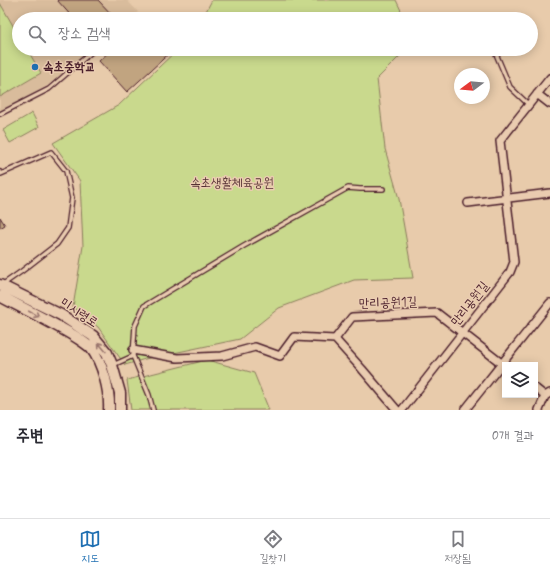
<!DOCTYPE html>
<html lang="ko">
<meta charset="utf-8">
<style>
:root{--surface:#fff;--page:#f2f2f3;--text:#2b2b33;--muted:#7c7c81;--line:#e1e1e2;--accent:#1f6fb2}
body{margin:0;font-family:Mynerve,"Poor Story",sans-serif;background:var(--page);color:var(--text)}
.controls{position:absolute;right:12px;bottom:12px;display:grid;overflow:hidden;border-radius:0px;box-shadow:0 2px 10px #0003}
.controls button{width:36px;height:36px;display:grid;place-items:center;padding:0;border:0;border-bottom:1px solid var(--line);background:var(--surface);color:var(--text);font:20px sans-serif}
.compass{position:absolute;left:454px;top:68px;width:36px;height:36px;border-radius:50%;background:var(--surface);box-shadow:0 2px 10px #0003;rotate:254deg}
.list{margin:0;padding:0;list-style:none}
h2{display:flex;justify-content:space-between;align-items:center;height:52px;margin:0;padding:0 16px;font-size:17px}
h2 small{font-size:13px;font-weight:400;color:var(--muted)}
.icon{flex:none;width:22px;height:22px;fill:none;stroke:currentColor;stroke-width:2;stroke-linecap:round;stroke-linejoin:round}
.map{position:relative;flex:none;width:550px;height:410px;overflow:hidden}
.search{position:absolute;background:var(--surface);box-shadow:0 2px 10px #0003;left:12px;right:12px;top:12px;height:44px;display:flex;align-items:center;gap:10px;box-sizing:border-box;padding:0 14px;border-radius:22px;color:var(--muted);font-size:15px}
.sheet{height:108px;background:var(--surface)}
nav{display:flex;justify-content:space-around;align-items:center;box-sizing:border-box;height:56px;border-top:1px solid var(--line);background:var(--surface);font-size:11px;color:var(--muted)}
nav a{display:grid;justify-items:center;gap:2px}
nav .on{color:var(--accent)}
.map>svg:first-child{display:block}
</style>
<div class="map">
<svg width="550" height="410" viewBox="0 0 550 410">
<rect width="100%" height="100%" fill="#e8cbab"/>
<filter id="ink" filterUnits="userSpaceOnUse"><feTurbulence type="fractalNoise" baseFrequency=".025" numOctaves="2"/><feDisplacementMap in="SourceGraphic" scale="8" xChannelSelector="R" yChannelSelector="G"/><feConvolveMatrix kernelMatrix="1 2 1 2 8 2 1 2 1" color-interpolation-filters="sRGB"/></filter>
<g filter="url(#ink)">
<path fill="#d9bc9c" d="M 0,0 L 127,0 L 138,12 L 130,19 L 19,19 L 19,49 L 92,49 L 48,85 L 0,114 Z"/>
<path fill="#c9d98d" stroke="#8a7c5c" d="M 212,0 L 396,0 L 405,19 L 202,19 Z
M 0,3 L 19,36 L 19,49 L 27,49 L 41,73 L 0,97 Z
M 178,49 L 407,49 L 377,79 L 385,149 L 399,199 L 413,278 L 354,280 L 279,308 L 240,339 L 145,359 L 125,365 L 98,327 L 73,307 L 83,246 L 80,181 L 53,143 L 119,105 Z
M 32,113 L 39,127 L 10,143 L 3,130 Z
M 207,360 L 254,373 L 269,410 L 131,410 L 127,380 Z"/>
<path fill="#c1a480" stroke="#4a1f2b" d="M 57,0 L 98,0 L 114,17 L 111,19 L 74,19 Z
M 112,49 L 174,49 L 127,92 L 99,61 Z
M 0,217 L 5,225 L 0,228 Z"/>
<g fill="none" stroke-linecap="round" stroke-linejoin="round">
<defs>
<path id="lane" d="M 494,49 L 510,87 L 529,105
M 0,114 L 49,89 L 95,49
M 0,172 L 1,174 L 51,152 L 66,171 L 72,198 L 68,228 L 57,244 L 22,271 L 2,285
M 133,356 L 149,395 L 153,410
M 113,365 L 133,356 L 135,326 L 144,306 L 244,246 L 348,188 L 360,189 L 383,189"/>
<path id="street" d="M 537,94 L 550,104
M 468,203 L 550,193
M 335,339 L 352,317 L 437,313 L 505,366
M 335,339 L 362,369 L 397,410
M 133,350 L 177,358 L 222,356 L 255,347 L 280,356 L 294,337 L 335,339
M 535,388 L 545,396
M 402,410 L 510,272 L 514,262 L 500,141 L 550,78
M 465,410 L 550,303
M 539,410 L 545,396 L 550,393"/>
<path id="secondary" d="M 0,285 L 61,315 L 93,336 L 107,353 L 112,365 L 120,393 L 120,410
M 0,296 C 26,310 54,323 79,339 C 83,342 88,345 91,348 C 103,363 110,392 109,410"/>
</defs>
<use href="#lane" stroke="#4a1f2b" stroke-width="6"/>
<use href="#street" stroke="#4a1f2b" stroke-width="10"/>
<use href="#secondary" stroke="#4a1f2b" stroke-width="13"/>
<use href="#lane" stroke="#eaccb0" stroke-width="3.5"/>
<use href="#street" stroke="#eaccb0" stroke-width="7"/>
<use href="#secondary" stroke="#eaccb0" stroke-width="10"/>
</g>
<defs><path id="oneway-shaft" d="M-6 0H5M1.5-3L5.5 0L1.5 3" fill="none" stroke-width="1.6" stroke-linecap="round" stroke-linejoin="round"/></defs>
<g stroke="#9a766e">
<use href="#oneway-shaft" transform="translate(34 314) rotate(28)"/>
<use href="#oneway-shaft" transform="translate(102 347) rotate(-130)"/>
</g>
</g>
<circle fill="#1f6fb2" stroke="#eaccb0" stroke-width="1.5" cx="35" cy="67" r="4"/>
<g text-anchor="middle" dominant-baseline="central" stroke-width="3" stroke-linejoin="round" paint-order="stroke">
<g font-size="13" font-weight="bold" fill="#4a1f2b" stroke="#eaccb0" text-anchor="start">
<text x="43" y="67">속초중학교</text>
</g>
<g font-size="13" fill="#573235" stroke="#eaccb0">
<text x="232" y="183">속초생활체육공원</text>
</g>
<g font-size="13" fill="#4a1f2b" stroke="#eaccb0">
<text transform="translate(388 303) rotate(-2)">만리공원1길</text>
<text transform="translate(470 304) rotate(-52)">만리공원길</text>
<text transform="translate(79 313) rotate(33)">미시령로</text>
</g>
</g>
</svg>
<div class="controls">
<button><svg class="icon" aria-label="layers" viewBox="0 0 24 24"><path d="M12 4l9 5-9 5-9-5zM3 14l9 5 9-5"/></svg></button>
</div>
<svg class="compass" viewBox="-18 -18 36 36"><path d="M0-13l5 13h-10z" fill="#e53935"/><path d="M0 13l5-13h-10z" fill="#7c7c81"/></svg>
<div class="search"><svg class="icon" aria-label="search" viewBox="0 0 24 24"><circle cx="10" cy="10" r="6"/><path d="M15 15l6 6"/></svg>장소 검색</div>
</div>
<section class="sheet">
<h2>주변<small>0개 결과</small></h2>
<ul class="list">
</ul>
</section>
<nav>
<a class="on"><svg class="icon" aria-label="map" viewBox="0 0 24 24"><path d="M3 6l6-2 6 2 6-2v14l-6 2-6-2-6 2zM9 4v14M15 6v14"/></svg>지도</a>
<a><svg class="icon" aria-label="directions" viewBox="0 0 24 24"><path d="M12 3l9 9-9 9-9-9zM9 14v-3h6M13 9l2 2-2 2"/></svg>길찾기</a>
<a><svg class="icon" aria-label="saved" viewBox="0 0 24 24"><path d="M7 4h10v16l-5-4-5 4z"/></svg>저장됨</a>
</nav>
